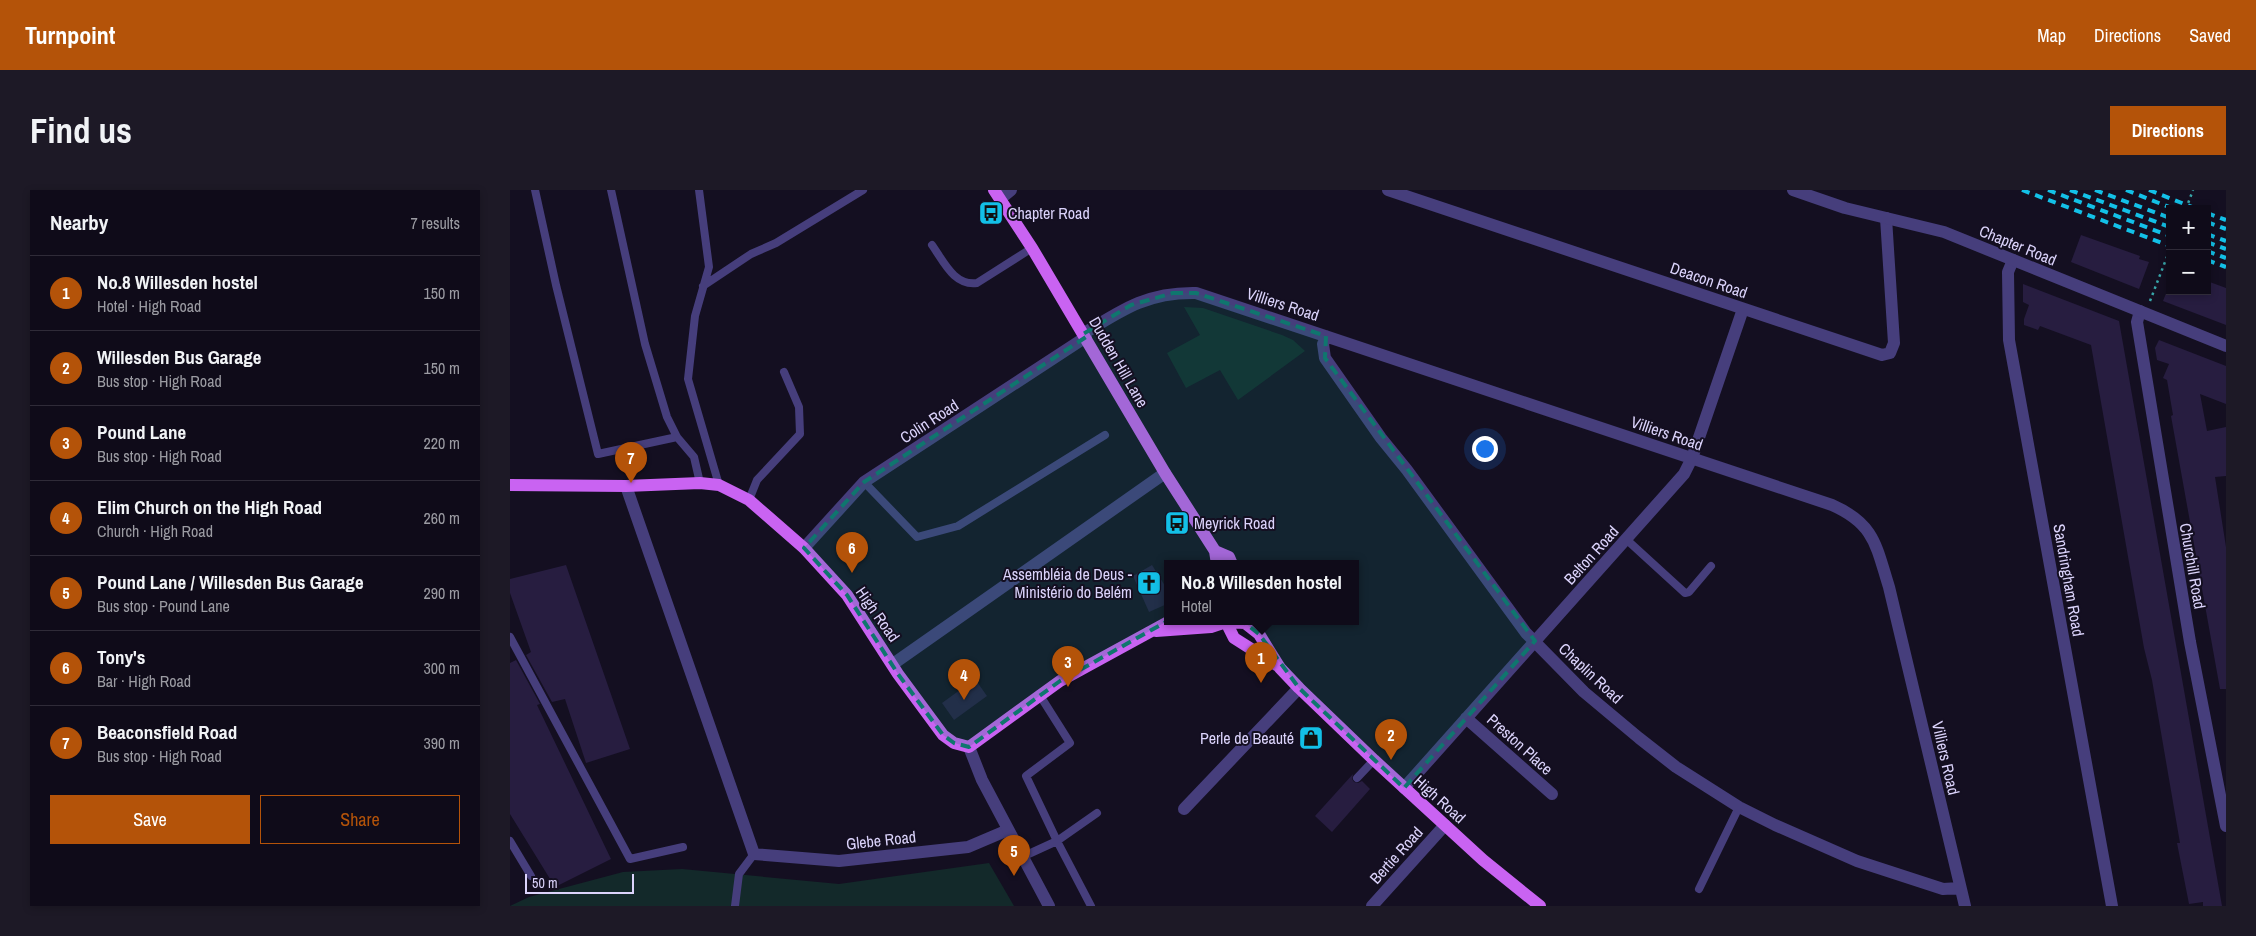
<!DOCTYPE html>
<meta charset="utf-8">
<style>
:root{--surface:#0f0b19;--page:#1d1926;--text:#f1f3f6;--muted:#9b9ba2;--line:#2f2b38;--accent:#b45309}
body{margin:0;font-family:"Archivo Narrow",sans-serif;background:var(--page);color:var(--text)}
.controls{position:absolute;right:15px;top:15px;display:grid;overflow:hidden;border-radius:0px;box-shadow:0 2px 8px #0003}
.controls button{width:45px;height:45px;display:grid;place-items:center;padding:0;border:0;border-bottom:1px solid var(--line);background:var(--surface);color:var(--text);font:25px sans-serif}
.scale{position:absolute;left:15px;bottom:12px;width:109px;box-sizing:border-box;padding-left:5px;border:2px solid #dbd3fb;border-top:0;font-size:14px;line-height:18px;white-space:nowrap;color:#dbd3fb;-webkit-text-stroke:4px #140f21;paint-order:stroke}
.you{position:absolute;left:974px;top:258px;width:18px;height:18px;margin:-12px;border:4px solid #fff;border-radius:50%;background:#1a73e8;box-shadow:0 0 0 8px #1a73e833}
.badge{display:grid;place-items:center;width:32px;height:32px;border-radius:50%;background:var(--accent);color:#fff;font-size:16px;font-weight:700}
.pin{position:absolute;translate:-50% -41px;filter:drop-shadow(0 1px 2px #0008)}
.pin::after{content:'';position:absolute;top:26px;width:18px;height:15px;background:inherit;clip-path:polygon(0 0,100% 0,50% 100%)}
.popup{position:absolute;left:654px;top:370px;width:195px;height:65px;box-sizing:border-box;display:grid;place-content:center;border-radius:0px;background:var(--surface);filter:drop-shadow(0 1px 4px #0005);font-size:16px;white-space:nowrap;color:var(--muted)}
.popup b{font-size:19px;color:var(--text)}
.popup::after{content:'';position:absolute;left:50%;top:100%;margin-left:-10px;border:10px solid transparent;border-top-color:var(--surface)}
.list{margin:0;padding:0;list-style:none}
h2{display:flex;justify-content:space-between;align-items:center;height:65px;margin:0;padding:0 20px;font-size:21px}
h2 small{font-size:16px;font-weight:400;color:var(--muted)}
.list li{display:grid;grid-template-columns:32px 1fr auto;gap:15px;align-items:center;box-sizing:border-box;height:75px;padding:0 20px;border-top:1px solid var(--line)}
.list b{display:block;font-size:19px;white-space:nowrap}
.list p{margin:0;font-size:16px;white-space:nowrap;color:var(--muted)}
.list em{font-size:16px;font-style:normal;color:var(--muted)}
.actions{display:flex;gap:10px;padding:15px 20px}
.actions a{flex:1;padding:11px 0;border:1px solid var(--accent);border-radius:0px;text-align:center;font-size:18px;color:var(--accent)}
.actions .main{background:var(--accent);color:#fff}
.map{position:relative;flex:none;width:1716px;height:716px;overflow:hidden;border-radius:0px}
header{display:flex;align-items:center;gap:30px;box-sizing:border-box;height:70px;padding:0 25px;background:var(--accent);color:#fff}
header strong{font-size:24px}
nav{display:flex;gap:28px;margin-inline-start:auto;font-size:18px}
.intro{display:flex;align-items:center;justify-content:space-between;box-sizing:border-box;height:120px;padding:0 30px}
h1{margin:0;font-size:35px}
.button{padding:12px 22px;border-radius:0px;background:var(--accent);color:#fff;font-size:18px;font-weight:700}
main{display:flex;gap:30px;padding:0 30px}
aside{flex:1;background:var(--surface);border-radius:0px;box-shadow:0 2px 8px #0003}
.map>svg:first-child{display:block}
</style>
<header>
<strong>Turnpoint</strong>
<nav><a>Map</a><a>Directions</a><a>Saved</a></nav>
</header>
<div class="intro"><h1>Find us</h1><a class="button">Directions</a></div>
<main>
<aside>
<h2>Nearby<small>7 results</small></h2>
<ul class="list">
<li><span class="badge">1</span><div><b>No.8 Willesden hostel</b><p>Hotel · High Road</p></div><em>150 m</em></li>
<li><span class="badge">2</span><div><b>Willesden Bus Garage</b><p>Bus stop · High Road</p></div><em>150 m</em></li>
<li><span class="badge">3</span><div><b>Pound Lane</b><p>Bus stop · High Road</p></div><em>220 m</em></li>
<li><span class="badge">4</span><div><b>Elim Church on the High Road</b><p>Church · High Road</p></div><em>260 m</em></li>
<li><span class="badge">5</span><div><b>Pound Lane / Willesden Bus Garage</b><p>Bus stop · Pound Lane</p></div><em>290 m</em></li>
<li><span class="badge">6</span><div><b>Tony's</b><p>Bar · High Road</p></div><em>300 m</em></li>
<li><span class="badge">7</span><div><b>Beaconsfield Road</b><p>Bus stop · High Road</p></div><em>390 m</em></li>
</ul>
<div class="actions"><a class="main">Save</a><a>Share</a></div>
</aside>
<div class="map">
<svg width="1716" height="716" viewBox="0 0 1716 716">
<rect width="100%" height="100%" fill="#140f21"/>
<path fill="#13292a" d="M 674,117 L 693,118 L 772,145 L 783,150 L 795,161 L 728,210 L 710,180 L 676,198 L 657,163 L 690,145 Z
M 479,673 L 504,716 L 0,716 L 19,707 L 113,682 L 172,679 L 329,694 Z"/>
<path fill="#271d40" d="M 1571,45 L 1630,66 L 1629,69 L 1639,72 L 1629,99 L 1561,72 Z
M 1697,91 L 1716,98 L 1716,135 L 1653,111 L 1657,101 L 1697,101 Z
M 1513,94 L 1609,131 L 1712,716 L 1693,716 L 1693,712 L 1679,714 L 1667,653 L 1670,653 L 1642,490 L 1634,458 L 1581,155 L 1530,136 L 1528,140 L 1514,135 L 1514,129 L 1519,115 L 1513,112 Z
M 1649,150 L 1716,176 L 1716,214 L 1690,204 L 1697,241 L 1716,237 L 1716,286 L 1705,287 L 1716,357 L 1716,499 L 1710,499 L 1661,226 L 1663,225 L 1657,190 L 1653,188 L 1659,174 L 1647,170 L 1645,158 Z
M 56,375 L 120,559 L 76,573 L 55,509 L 42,512 L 16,465 L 21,462 L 0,403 L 0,389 Z
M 642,375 L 657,399 L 657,414 L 639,422 L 623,386 Z
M 6,470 L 30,514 L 27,515 L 101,669 L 45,697 L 0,624 L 0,473 Z
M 465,489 L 477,506 L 444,530 L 432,513 Z
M 843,584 L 842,589 L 844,592 L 848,593 L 852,591 L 860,599 L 822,642 L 805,626 Z"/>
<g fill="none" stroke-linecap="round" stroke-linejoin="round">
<path stroke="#38a7aa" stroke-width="2.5" stroke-dasharray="2.5 4" stroke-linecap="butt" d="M 1676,19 L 1683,0
M 1640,111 L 1660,59"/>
<path stroke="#463e7c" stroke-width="8" d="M 25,0 L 46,95 L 88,264 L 167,247
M 101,0 L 135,154 L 157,227 L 167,247 L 184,267 L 190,293
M 189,0 L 199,77 L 185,126 L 178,189 L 209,295
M 422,55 C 434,72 444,96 467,93 L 522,58
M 193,96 L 241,64 L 266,53 L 353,0
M 354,292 L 407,347 L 448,336 L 595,245
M 239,310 L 247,290 L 290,244 L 289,217 L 274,182
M 1117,350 L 1175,403 L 1179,402 L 1201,376
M 0,447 L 120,669 L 173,657
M 847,588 L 864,570
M 0,651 L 21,686
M 512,667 L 547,651 L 516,586 L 560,553 L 529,504
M 1189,699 L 1229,617
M 225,716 L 229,684 L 244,664
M 581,716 L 547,651 L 587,623"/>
<path stroke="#463e7c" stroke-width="12" d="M 878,0 L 1372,165 L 1380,163 L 1384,153 L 1376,28
M 1503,70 L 1498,82 L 1499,150 L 1602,716
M 1630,121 L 1627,132 L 1680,452 L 1716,636
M 573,144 C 613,119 638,102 686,103 L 1322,315 C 1365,334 1366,356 1379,397 L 1455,716
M 816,146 L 813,154 L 815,168 L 871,248 L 897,280 L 1016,443 L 1074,502 L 1129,548 L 1166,577 L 1229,617 L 1265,635 L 1347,671 L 1433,699 L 1450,698
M 116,296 L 244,664 L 329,671 L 458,657 L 498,640
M 294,358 L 354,292 L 576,147
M 383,474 L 655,283
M 956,528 L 1042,604
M 894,598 L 1174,284 L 1182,268 L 1233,119
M 674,619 L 789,498
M 862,716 L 935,635"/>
<path stroke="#463e7c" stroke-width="12" d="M 1283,0 L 1335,18 L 1434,42 L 1716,156
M 490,9 L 501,0
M 459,557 L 472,590 L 539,716"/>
<path stroke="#c963f2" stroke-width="12" d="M 484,0 L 522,58 L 655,283 L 705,361 L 707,374
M 0,295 L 116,296 L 190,293 L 209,295 L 239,310 L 294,358 L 337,405 L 388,484 L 433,545 L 444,553 L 459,557 L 550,491 L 658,432
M 705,361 L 719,367 L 722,374
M 716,432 L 724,448 L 768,476
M 646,441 L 701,437 L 716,432 L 735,433 L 749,444 L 770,478 L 789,498 L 864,570 L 973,670 L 1030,716"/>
<path stroke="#13c0e7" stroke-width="4" stroke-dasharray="8 6" stroke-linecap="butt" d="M 1512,0 L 1660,56
M 1538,0 L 1660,46
M 1560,0 L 1660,37
M 1585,0 L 1660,28
M 1616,0 L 1664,19
M 1639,0 L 1687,19
M 1697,23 L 1716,30
M 1697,32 L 1716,39
M 1697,44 L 1716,51
M 1697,52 L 1716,59
M 1697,61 L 1716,68
M 1697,70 L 1716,77"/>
</g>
<path fill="#0f766e" fill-opacity="0.2" stroke="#0f766e" stroke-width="4" stroke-dasharray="10 6" stroke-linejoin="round" d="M 663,103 L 686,103 L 816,146 L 815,168 L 1025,451 L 894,598 L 789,498 L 749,444 L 735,433 L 716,432 L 699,418 L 663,428 L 550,491 L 459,557 L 444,553 L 433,545 L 388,484 L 337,405 L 294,358 L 354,292 L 576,147 L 573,144 L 621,115 Z"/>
<defs>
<symbol id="bus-square" viewBox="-11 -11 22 22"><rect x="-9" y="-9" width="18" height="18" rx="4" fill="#13c0e7" stroke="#140f21"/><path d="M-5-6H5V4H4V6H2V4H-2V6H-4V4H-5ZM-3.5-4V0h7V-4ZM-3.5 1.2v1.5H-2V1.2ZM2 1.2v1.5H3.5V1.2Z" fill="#111"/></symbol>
<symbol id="church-square" viewBox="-11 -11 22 22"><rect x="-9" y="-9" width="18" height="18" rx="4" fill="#13c0e7" stroke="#140f21"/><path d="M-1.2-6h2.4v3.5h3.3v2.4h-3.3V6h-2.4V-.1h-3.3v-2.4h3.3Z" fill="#111"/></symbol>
<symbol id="shop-square" viewBox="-11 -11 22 22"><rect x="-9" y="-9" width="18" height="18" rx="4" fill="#13c0e7" stroke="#140f21"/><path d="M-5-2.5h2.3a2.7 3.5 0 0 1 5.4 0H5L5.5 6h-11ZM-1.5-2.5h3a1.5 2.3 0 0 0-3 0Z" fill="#111"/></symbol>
</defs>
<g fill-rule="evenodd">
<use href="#bus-square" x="467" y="9" width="28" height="28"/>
<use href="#bus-square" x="653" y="319" width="28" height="28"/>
<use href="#church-square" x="625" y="379" width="28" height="28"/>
<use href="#shop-square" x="787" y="534" width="28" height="28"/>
</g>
<g text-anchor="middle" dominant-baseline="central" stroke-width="4" stroke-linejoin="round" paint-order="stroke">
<g font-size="16" fill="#dbd3fb" stroke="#140f21" text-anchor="start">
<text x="498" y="23">Chapter Road</text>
<text x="684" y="333">Meyrick Road</text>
<text x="622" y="384" text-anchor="end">Assembléia de Deus -<tspan x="622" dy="18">Ministério do Belém</tspan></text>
<text x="784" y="548" text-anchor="end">Perle de Beauté</text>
</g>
<g font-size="16" fill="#dbd3fb" stroke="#140f21">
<text transform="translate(1508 55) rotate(22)">Chapter Road</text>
<text transform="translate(1199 90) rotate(19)">Deacon Road</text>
<text transform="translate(773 114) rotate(18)">Villiers Road</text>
<text transform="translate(609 172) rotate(60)">Dudden Hill Lane</text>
<text transform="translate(419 231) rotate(-33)">Colin Road</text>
<text transform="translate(1157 243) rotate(19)">Villiers Road</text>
<text transform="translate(1081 365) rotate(-48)">Belton Road</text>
<text transform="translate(1683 376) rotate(80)">Churchill Road</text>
<text transform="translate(1559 390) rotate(80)">Sandringham Road</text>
<text transform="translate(368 424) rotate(55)">High Road</text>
<text transform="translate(1081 483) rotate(43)">Chaplin Road</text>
<text transform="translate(1010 554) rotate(42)">Preston Place</text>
<text transform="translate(1436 568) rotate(77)">Villiers Road</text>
<text transform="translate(930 609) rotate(42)">High Road</text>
<text transform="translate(371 650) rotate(-6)">Glebe Road</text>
<text transform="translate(886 665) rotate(-48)">Bertie Road</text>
</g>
</g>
</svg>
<div class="controls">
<button>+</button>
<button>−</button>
</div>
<div class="scale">50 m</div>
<div class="you"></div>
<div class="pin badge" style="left:751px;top:493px">1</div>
<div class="popup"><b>No.8 Willesden hostel</b>Hotel</div>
<div class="pin badge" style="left:881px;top:570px">2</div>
<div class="pin badge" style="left:558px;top:497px">3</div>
<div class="pin badge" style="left:454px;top:510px">4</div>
<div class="pin badge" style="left:504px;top:686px">5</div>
<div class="pin badge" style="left:342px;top:383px">6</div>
<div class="pin badge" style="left:121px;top:293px">7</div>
</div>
</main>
